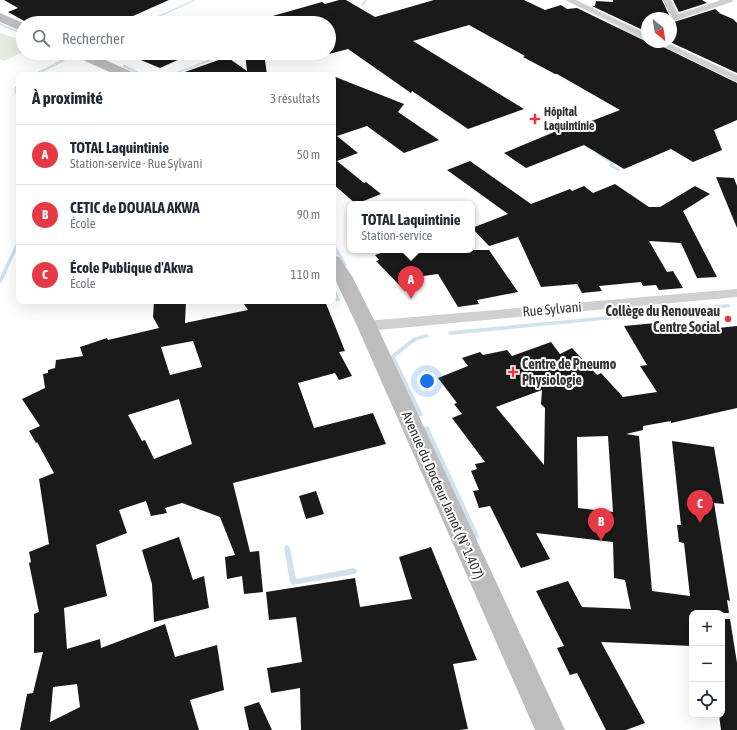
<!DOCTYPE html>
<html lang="fr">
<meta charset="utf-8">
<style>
:root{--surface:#fff;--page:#f2f2f3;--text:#1f2937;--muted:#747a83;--line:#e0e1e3;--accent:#e63946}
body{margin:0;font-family:"Asap Condensed",sans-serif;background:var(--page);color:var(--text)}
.controls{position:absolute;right:12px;bottom:12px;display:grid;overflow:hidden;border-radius:8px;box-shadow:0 4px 16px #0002}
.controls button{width:36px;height:36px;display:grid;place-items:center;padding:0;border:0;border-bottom:1px solid var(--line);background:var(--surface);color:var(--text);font:20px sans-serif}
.compass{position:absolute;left:641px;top:12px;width:36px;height:36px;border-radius:50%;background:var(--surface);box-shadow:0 4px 16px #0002;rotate:150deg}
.you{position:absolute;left:427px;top:381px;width:14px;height:14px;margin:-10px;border:3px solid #fff;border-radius:50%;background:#1a73e8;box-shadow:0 0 0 6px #1a73e833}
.badge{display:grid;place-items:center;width:26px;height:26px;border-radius:50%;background:var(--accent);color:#fff;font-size:13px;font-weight:700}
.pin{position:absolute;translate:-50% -33px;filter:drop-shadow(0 1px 2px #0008)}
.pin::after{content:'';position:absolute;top:21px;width:14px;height:12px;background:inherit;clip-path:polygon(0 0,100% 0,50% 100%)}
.popup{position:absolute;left:347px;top:201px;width:128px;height:52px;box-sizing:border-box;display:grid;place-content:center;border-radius:8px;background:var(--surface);filter:drop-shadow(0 1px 3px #0005);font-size:13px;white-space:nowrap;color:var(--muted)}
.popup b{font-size:15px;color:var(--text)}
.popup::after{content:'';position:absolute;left:50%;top:100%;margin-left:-8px;border:8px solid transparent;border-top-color:var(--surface)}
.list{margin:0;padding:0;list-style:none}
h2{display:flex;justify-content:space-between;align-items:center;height:52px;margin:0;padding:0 16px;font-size:17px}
h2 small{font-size:13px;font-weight:400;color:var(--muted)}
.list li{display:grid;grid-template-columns:26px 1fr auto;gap:12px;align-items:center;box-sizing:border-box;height:60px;padding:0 16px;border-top:1px solid var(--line)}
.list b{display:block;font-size:15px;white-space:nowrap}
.list p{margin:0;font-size:13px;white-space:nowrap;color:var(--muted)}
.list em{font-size:13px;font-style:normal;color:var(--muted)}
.icon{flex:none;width:22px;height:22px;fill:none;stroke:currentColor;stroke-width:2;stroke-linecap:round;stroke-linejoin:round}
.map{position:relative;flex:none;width:737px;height:730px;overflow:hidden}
.search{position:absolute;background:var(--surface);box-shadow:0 4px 16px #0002;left:16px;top:16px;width:320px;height:44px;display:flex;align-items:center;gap:10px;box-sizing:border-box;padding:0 14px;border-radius:22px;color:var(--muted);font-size:15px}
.panel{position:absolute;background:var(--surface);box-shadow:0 4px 16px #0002;left:16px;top:72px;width:320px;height:232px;border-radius:8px}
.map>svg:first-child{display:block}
</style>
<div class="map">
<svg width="737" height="730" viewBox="0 0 737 730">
<rect width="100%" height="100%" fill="#fff"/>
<path fill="#e6ecdf" d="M 0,33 L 23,41 L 23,52 L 4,61 L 0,59 Z"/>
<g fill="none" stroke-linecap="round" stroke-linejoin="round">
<path fill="#cfe2ee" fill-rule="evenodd" d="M 193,0 L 196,0 L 146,23 L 143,23 Z
M 365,0 L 367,0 L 363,6 L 361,6 L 361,5 Z
M 0,23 L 23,33 L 23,35 L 0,25 Z
M 618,27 L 620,27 L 647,40 L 647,42 L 618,29 Z
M 227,53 L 232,53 L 173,75 L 168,75 Z
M 67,57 L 70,58 L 37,75 L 32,75 Z
M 123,65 L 125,65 L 145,75 L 140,75 L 123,67 Z
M 18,83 L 19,83 L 19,87 L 18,89 L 19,93 L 19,99 L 17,98 L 14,89 Z
M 602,151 L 603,151 L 605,152 L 601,154 L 615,162 L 615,164 L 613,165 L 620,169 L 620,171 L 618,171 L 609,166 L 609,164 L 611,163 L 596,154 Z
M 18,239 L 19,239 L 19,245 L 2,282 L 0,283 L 0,277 Z
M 333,244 L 335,245 L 347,265 L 347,266 L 345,266 L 343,265 L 333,249 Z
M 333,289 L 335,289 L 340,300 L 340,301 L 336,301 C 334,297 333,294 333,289 Z
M 728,304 L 730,305 L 730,307 L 637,317 L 635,315 L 637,313 Z
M 622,315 L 624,316 L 624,318 L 450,335 L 448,333 L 450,331 Z
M 427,334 L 429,336 L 429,337 L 417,340 L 395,357 L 423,415 L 422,416 L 418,416 L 417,415 L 390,356 L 413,338 Z
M 426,426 L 428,427 L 429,428 L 479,536 L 478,538 L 476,539 L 474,538 L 473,536 L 423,428 L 424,427 Z
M 287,545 L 289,546 L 290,548 L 296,579 L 354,568 L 356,569 L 357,571 L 356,573 L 354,574 L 293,585 L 291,584 L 290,582 L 284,548 L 285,546 Z"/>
</g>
<path fill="#1a1a1a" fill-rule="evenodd" d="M 4,0 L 169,0 L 133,16 L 128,23 L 28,23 L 8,12 L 18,8 Z
M 339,0 L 346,0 L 375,17 L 434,0 L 524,0 L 545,10 L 561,5 L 567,9 L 577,8 L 647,42 L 653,42 L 737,83 L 737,120 L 714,130 L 722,150 L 693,162 L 671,149 L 624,169 L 584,145 L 526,168 L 504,153 L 559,130 L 563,132 L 620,110 L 557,74 L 555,74 L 523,57 L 525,56 L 469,25 L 413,41 L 524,109 L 468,129 L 412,91 L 411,93 L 348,49 L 329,54 L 329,23 L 262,23 L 262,19 L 322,2 L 325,4 Z
M 613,0 L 662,0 L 669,15 L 666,18 L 647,18 L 647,32 L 592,6 L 595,6 L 596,1 L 613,2 Z
M 673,0 L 702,0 L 707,3 L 679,12 Z
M 715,9 L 720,13 L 719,13 L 733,19 L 737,23 L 737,73 L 670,42 L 671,42 L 671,23 Z
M 124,53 L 193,53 L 160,68 Z
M 245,53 L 264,53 L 267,75 L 182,75 L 182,73 L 227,57 L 247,71 Z
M 333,76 L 404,104 L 398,112 L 439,140 L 404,153 L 367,126 L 337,136 L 358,153 L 337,161 L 364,183 L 366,182 L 381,194 L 356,204 L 333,184 Z
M 470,161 L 531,204 L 570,189 L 572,191 L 584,186 L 593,193 L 615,184 L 649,207 L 660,207 L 695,186 L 710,194 L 683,211 L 717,277 L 697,278 L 681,243 L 649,241 L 667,272 L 673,271 L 683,288 L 659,290 L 656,285 L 643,286 L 641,282 L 599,286 L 602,291 L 582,293 L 577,284 L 541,287 L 518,237 L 489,246 L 472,228 L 508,214 L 447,170 Z
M 716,177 L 734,178 L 737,186 L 737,228 Z
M 390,250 L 489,250 L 518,292 L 477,300 L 479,304 L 458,307 L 438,274 L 416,277 L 405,291 L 376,261 L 379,260 L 375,255 Z
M 154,301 L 186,301 L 185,323 L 248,310 L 242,301 L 325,301 L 345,351 L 339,352 L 352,376 L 339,380 L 335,373 L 298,383 L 314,428 L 373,413 L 386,444 L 233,483 L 250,552 L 259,551 L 263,592 L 244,594 L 242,576 L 227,579 L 225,557 L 235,555 L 220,517 L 182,503 L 165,508 L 167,513 L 151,516 L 146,501 L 119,510 L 127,533 L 96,545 L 107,596 L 64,608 L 67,649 L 100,639 L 101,648 L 165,624 L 175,657 L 217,645 L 224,690 L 190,700 L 199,730 L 20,730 L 27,694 L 33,693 L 43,652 L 34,653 L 34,614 L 39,612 L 29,563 L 31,562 L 29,552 L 49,544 L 39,479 L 54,473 L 37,442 L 36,443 L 29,431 L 40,426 L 22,399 L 45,388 L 43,374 L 48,373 L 48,370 L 55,368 L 56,360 L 83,356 L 80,347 L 107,338 L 108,340 L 159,328 L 153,317 ZM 193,341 L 202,367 L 170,375 L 161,347 ZM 179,399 L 192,444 L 154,459 L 145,440 L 142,441 L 128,415 ZM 77,684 L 80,707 L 50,722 L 53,687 Z
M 656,323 L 658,327 L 685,324 L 690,331 L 737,326 L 737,408 L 671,423 L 671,421 L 643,426 L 643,430 L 626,434 L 639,436 L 652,591 L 690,596 L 684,543 L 679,542 L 677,525 L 681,525 L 672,441 L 714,447 L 724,504 L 714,503 L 730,601 L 727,600 L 729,613 L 692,613 L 692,646 L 601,642 L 645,723 L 626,730 L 606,730 L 577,673 L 570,675 L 557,648 L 564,646 L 536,591 L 568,581 L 582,607 L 631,609 L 625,580 L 614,578 L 613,542 L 536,533 L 550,559 L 521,568 L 490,506 L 479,508 L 473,491 L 479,490 L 471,471 L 477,469 L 475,464 L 485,462 L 452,418 L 462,414 L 454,404 L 457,403 L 438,378 L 468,366 L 462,358 L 480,352 L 483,355 L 507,350 L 512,356 L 551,342 L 560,354 L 572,348 L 597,375 L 601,373 L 623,397 L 657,392 L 640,366 L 647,365 L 624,326 ZM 542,390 L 541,404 L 545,408 L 544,465 L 496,407 ZM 608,436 L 613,512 L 578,508 L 577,437 Z
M 316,491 L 324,514 L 306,519 L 299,496 Z
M 179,537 L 193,580 L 204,576 L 209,608 L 154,622 L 152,584 L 142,550 Z
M 431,547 L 477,660 L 453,664 L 468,729 L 459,730 L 301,730 L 300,688 L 271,693 L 267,668 L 302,662 L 296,617 L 269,620 L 266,592 L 355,578 L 360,607 L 412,599 L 399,557 Z
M 722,619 L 730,619 L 737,663 L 737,730 L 721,730 L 719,715 L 722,715 Z
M 259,702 L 272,730 L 249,730 L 244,707 Z"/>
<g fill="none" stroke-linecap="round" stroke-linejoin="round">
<path fill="#d0d0d0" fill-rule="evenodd" d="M 565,0 L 576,0 L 647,34 L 647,40 Z
M 663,0 L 671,0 L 678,14 L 721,0 L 733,0 L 732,2 L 671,22 L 671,18 L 667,18 L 671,16 Z
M 654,42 L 666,42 L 737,75 L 737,82 Z
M 737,289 L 737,297 L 367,331 L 362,329 L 360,326 L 362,323 L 367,321 Z"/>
<path fill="#bdbdbd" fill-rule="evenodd" d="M 0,13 L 23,23 L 23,32 L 0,22 Z
M 72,53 L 90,53 L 132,72 L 134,75 L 116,75 L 74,56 Z
M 333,255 L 339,257 L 352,276 L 377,326 L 565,730 L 535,730 L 357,326 L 333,275 Z"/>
</g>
<g fill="#e63946" stroke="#fff" stroke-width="1.5">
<path d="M533 113h4v4h4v4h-4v4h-4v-4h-4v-4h4z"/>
<circle cx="728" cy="319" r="4"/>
<path d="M511 366h4v4h4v4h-4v4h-4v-4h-4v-4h4z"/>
</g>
<g text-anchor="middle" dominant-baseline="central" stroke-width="4" stroke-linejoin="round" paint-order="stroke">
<g font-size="12" font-weight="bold" fill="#333" stroke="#fff" text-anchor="start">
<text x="544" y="112">Hôpital<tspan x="544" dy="14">Laquintinie</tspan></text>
</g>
<g font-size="14" fill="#333" stroke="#fff">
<text transform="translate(552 309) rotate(-5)">Rue Sylvani</text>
<text transform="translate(443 495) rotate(66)">Avenue du Docteur Jamot (N° 1.407)</text>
</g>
<g font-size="14" font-weight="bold" fill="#333" stroke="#fff" text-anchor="end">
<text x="720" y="311">Collège du Renouveau<tspan x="720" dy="16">Centre Social</tspan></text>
<text x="522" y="364" text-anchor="start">Centre de Pneumo<tspan x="522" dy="16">Physiologie</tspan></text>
</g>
</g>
</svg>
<div class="controls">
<button>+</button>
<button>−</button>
<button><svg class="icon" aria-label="locate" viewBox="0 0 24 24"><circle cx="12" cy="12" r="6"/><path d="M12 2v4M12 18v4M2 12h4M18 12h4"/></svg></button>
</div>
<svg class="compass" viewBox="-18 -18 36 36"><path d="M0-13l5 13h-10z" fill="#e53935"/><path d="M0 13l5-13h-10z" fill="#747a83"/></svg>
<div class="you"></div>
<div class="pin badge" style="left:411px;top:299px">A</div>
<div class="popup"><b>TOTAL Laquintinie</b>Station-service</div>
<div class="pin badge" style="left:601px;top:541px">B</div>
<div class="pin badge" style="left:700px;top:523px">C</div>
<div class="search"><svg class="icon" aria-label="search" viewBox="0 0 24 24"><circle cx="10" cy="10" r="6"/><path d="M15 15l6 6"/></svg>Rechercher</div>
<section class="panel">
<h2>À proximité<small>3 résultats</small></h2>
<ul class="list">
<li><span class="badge">A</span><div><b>TOTAL Laquintinie</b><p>Station-service · Rue Sylvani</p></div><em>50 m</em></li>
<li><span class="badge">B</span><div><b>CETIC de DOUALA AKWA</b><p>École</p></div><em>90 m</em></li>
<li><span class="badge">C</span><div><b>École Publique d'Akwa</b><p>École</p></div><em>110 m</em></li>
</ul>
</section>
</div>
